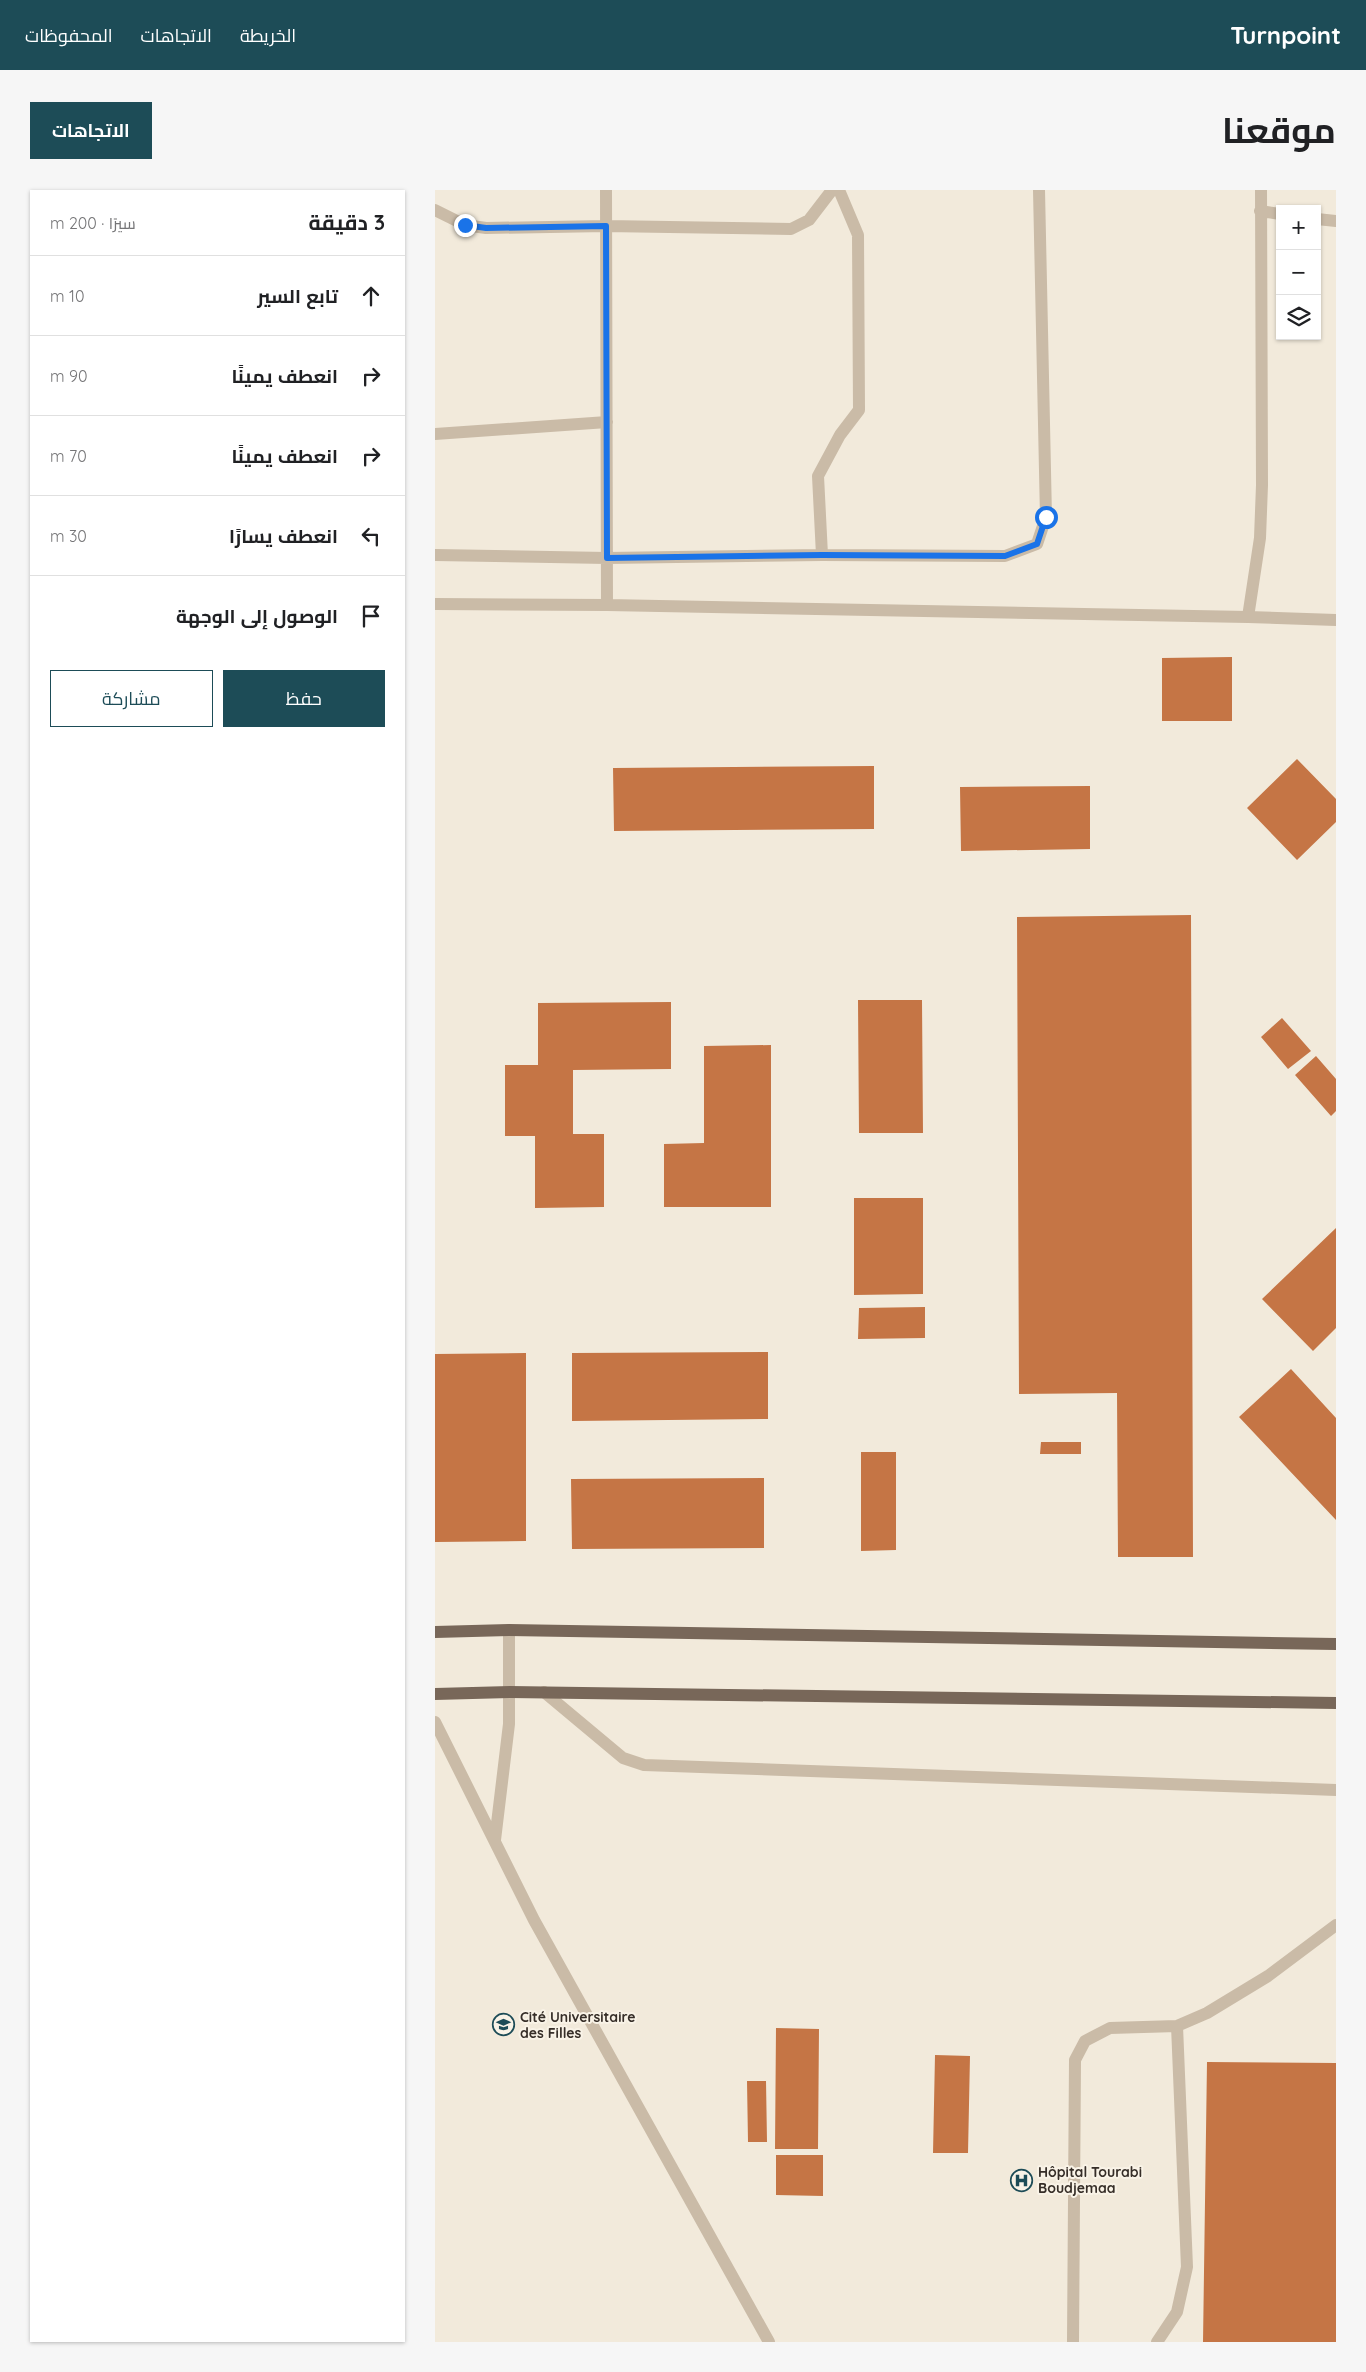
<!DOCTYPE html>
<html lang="ar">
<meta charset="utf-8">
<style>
:root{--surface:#fff;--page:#f6f6f6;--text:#202124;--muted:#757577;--line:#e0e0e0;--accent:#1d4c57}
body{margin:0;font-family:Quicksand,Cairo,sans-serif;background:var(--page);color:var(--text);direction:rtl}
.controls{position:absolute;right:15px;top:15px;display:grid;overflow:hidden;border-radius:0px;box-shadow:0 1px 4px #0004}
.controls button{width:45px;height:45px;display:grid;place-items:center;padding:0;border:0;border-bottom:1px solid var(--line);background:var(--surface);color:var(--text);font:25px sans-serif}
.stop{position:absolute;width:15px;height:15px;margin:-11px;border:4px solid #1a73e8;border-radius:50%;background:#fff}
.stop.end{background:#1a73e8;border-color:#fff;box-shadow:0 1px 5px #0008}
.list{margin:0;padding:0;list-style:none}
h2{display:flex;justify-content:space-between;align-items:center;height:65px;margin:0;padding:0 20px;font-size:21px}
h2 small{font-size:16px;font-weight:400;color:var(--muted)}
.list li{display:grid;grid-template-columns:32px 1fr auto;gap:15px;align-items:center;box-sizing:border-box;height:80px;padding:0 20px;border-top:1px solid var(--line)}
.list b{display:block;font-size:19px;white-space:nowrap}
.list em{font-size:16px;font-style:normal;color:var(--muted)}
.actions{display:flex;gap:10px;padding:15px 20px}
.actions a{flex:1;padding:11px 0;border:1px solid var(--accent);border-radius:0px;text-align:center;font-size:18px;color:var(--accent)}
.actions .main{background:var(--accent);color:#fff}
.icon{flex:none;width:28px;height:28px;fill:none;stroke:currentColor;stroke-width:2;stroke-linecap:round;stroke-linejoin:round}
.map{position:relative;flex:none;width:901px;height:2152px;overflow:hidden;direction:ltr;border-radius:0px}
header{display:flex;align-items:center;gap:30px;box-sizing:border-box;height:70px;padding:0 25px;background:var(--accent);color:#fff}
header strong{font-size:24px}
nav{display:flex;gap:28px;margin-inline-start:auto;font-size:18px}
.intro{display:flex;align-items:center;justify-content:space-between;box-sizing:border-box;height:120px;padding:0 30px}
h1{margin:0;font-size:35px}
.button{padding:12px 22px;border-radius:0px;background:var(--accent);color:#fff;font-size:18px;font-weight:700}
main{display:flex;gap:30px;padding:0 30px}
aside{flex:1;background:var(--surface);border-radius:0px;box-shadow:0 1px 4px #0004}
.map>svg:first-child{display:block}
</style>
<header>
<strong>Turnpoint</strong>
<nav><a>الخريطة</a><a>الاتجاهات</a><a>المحفوظات</a></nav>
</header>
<div class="intro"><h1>موقعنا</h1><a class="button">الاتجاهات</a></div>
<main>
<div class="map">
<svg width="901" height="2152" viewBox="0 0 901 2152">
<rect width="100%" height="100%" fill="#f2eadb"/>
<path fill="#c57545" d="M 797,467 L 797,531 L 727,531 L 727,468 Z
M 862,569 L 901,609 L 901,632 L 862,670 L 812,618 Z
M 439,576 L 439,639 L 179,641 L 178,578 Z
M 655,596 L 655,659 L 526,661 L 525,597 Z
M 756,725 L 758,1367 L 683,1367 L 682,1203 L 584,1204 L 582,727 Z
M 423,810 L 487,810 L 488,943 L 424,943 Z
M 236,812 L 236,879 L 138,880 L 138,944 L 169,944 L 169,1017 L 100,1018 L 100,946 L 70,946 L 70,875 L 103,875 L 103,813 Z
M 847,828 L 876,861 L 853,879 L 826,847 Z
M 336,855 L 336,1017 L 229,1017 L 229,954 L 269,953 L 269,856 Z
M 881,866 L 901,889 L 901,921 L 896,926 L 860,885 Z
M 419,1008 L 488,1008 L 488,1104 L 419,1105 Z
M 901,1038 L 901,1138 L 878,1161 L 827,1109 Z
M 490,1117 L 490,1148 L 423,1149 L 424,1118 Z
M 333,1162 L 333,1229 L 137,1231 L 137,1163 Z
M 91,1163 L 91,1351 L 0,1352 L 0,1164 Z
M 856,1179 L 901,1228 L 901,1330 L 804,1227 Z
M 606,1252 L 646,1252 L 646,1264 L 605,1264 Z
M 426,1262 L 461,1262 L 461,1360 L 426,1361 Z
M 329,1288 L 329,1358 L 137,1359 L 136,1289 Z
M 341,1838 L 384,1839 L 383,1959 L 340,1959 Z
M 500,1865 L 535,1866 L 533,1963 L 498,1963 Z
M 772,1872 L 901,1873 L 901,2152 L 768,2152 Z
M 312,1891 L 331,1891 L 332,1952 L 313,1952 Z
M 341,1965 L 388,1965 L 388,2006 L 341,2005 Z"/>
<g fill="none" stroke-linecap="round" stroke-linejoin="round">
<path stroke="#cabba7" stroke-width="12" d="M 171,0 L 172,415
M 0,20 L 30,35 L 51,38 L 171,36 L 356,39 L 374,30 L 397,0
M 825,21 L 845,24
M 882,29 L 901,31
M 0,244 L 172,232
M 0,365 L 172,368 L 387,365 L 570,366 L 602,354 L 611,327 L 604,0
M 387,365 L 383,286 L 405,245 L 424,220 L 423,45 L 404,0
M 0,414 L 172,415 L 813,427 L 901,430
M 813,427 L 825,348 L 827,295 L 826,0
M 109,1502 L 188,1568 L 209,1575 L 901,1600
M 0,1532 L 99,1730 L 334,2152
M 60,1650 L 74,1534 L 74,1440
M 638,2152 L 640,1870 L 650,1851 L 675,1838 L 742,1836 L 772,1823 L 833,1786 L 901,1735
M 722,2152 L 742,2122 L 752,2077 L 742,1836"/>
<path stroke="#786759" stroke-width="12" d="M 0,1442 L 74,1440 L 901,1454
M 0,1504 L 75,1502 L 901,1513"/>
</g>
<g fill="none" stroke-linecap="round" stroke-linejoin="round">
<path stroke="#1a73e8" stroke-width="6" d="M 30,35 L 51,38 L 171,36 L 172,368 L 387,365 L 570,366 L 602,354 L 611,327"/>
</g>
<defs>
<symbol id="university-ring" viewBox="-11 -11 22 22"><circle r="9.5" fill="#f9f3e7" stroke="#1d4c57" stroke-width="1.5"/><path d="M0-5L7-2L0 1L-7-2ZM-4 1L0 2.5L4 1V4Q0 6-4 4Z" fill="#1d4c57"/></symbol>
<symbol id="hospital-ring" viewBox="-11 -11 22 22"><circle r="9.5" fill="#f9f3e7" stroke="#1d4c57" stroke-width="1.5"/><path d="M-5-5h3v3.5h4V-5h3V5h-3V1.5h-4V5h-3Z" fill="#1d4c57"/></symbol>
</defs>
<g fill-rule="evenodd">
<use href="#university-ring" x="56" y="1822" width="25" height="25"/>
<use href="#hospital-ring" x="574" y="1978" width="25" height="25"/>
</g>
<g text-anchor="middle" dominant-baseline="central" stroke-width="4" stroke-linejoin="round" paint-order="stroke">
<g font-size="14" font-weight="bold" fill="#362e28" stroke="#f9f3e7" text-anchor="start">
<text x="85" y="1827">Cité Universitaire<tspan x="85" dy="16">des Filles</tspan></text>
<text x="603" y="1982">Hôpital Tourabi<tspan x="603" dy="16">Boudjemaa</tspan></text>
</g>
</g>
</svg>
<div class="controls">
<button>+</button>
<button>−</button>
<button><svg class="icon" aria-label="layers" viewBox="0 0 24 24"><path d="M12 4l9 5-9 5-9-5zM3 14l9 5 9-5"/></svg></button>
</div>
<div class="stop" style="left:611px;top:327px"></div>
<div class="stop end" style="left:30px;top:35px"></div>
</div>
<aside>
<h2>3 دقيقة<small>سيرًا · 200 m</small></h2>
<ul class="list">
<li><svg class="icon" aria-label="ahead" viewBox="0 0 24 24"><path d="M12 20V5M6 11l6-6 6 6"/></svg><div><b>تابع السير</b></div><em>10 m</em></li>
<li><svg class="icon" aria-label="right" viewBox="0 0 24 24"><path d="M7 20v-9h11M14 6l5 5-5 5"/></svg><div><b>انعطف يمينًا</b></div><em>90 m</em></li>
<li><svg class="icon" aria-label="right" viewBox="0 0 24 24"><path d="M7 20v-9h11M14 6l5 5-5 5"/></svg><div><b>انعطف يمينًا</b></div><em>70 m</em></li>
<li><svg class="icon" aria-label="left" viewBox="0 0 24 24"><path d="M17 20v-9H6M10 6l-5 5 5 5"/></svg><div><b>انعطف يسارًا</b></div><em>30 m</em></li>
<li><svg class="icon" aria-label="arrive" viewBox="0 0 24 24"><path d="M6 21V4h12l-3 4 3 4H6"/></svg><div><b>الوصول إلى الوجهة</b></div></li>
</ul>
<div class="actions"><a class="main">حفظ</a><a>مشاركة</a></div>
</aside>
</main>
